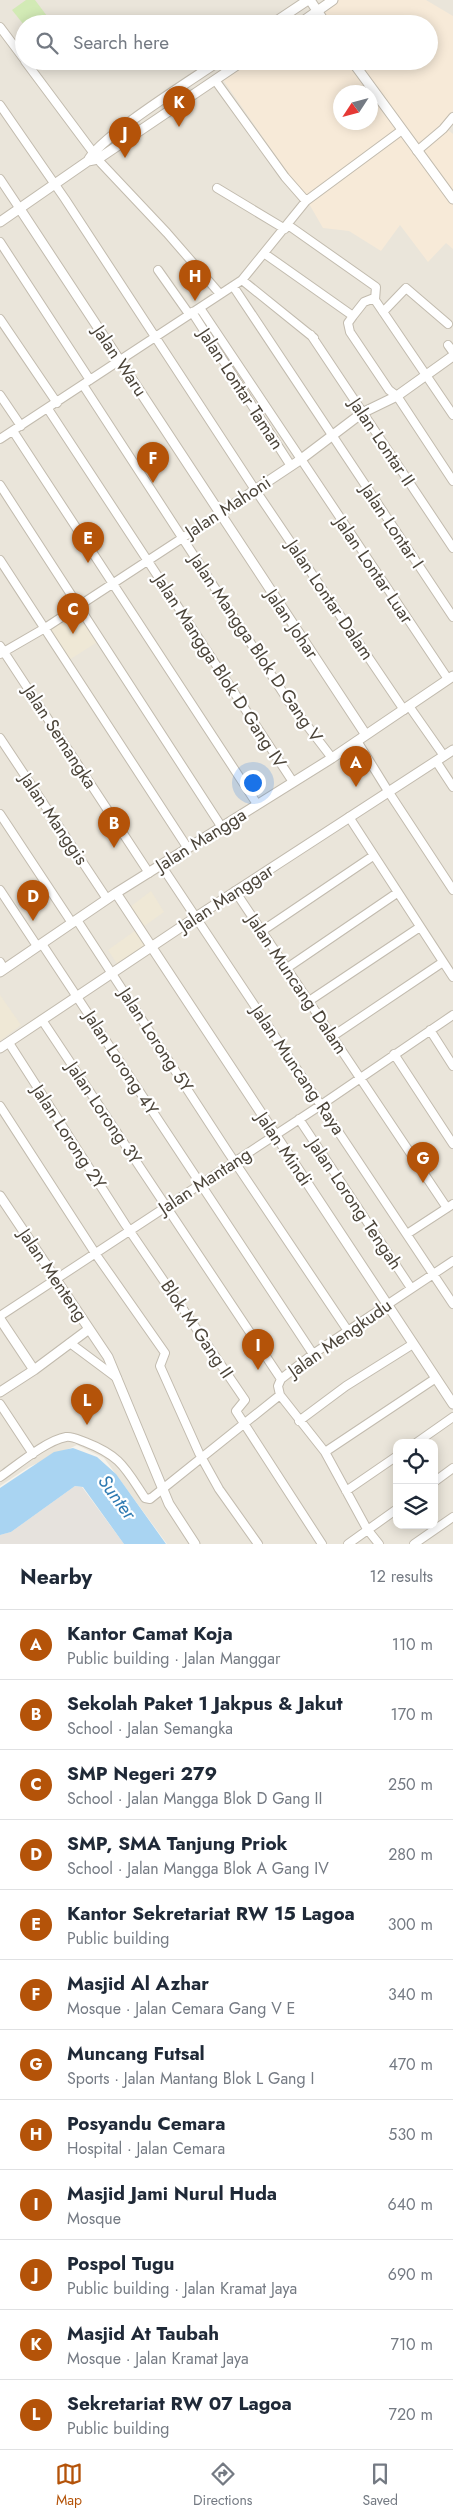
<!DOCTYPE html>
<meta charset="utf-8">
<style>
:root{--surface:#fff;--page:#f2f2f3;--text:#1f2937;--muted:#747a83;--line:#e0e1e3;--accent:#b45309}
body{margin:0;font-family:Jost,sans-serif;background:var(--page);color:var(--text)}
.controls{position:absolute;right:15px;bottom:15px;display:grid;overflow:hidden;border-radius:10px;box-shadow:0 2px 12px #0003}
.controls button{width:45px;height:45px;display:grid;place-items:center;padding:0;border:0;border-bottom:1px solid var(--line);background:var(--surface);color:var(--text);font:25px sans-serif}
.compass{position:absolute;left:333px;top:85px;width:45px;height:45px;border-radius:50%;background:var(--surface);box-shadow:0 2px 12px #0003;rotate:234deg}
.you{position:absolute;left:252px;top:782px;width:18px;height:18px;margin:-12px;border:4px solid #fff;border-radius:50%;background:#1a73e8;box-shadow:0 0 0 8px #1a73e833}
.badge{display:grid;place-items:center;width:32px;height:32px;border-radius:50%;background:var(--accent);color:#fff;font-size:16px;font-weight:700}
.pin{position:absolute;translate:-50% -41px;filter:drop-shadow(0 1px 2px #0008)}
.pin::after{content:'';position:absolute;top:26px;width:18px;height:15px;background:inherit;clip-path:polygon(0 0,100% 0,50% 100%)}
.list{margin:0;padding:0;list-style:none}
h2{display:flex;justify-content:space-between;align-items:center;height:65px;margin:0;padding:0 20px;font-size:21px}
h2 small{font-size:16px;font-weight:400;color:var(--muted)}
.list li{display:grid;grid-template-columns:32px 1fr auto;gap:15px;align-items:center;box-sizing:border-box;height:70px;padding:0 20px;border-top:1px solid var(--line)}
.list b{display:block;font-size:19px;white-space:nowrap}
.list p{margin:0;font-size:16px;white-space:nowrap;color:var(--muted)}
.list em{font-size:16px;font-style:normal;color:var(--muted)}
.icon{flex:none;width:28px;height:28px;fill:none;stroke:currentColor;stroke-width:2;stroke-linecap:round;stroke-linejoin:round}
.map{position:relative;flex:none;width:453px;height:1544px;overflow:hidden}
.search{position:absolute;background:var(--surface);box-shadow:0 2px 12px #0003;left:15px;right:15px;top:15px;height:55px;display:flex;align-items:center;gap:12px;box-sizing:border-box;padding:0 18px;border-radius:28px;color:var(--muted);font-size:19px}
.sheet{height:905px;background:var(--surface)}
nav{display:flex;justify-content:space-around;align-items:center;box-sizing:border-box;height:70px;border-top:1px solid var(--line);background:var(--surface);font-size:14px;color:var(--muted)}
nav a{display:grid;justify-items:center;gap:2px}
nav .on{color:var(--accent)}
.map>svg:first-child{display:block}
</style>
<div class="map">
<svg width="453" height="1544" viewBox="0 0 453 1544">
<rect width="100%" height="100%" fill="#f6f3ec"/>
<path fill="#eae5da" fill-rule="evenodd" d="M 0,0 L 453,0 L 453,1544 L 167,1544 L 104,1458 L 77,1445 L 29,1467 L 0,1486 ZM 24,24 L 429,24 L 429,61 L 24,61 ZM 340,92 L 370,92 L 370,122 L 340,122 ZM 397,1443 L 434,1443 L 434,1525 L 397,1525 Z"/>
<path fill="#f7ead8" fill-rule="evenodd" d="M 334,0 L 426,0 L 453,16 L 453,111 L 443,126 L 453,134 L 453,249 L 446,243 L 428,262 L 400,225 L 381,251 L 349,231 L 323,228 L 308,202 L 221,77 L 243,61 L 429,61 L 429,24 L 299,24 ZM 340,92 L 370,92 L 370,122 L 340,122 Z"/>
<path fill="#e6e2dd" d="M 75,1486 L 82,1487 L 124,1544 L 0,1544 L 0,1535 L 11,1532 Z"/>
<path fill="#efe8d6" d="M 77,609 L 99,641 L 69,660 L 48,628 Z
M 151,891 L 164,912 L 143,927 L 130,907 Z
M 136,930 L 148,947 L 119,967 L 108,950 Z
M 0,995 L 21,1025 L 0,1041 Z"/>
<path fill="#d2eab5" d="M 26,0 L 35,0 L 53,24 L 24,25 L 12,10 Z"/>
<path fill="#a9d4f2" d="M 73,1448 L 97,1457 L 116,1474 L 166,1544 L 124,1544 L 83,1487 L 75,1486 L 11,1532 L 0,1535 L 0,1488 L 54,1452 Z"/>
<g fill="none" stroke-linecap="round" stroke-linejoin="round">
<defs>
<path id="minor" d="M 0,27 L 24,59
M 25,61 L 101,163 L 167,233 L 220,294
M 215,80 L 285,177 L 306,201
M 0,105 L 65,199 L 252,485 L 404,710
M 417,151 L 443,129 L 453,117
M 0,179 L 20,209
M 217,188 L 285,229
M 288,225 L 376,287 L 375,300 L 453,415
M 0,242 L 90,380
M 265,254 L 353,316 L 348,323 L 350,332 L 389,390 L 397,396 L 453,481
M 158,270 L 189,314
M 242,280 L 314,338
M 233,286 L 453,617
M 200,308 L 448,679
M 192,312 L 291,466
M 383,312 L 406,288 L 448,324
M 353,316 L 364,302 L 374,298
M 0,319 L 57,403
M 311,335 L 453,548
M 448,345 L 453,352
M 83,385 L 289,702 L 332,758
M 0,395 L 21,426
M 48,409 L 293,782
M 13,431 L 257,804
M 0,439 L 242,280 L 306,201 L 402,130
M 0,485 L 221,826
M 0,560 L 187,847
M 0,646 L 149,873
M 0,654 L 45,628 L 219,514
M 409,706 L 444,756
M 0,738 L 107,899
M 357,741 L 388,791 L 453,890
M 436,761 L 453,787
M 0,814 L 72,923
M 349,817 L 453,977
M 161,865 L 453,1304
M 0,890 L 37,946
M 235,891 L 447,1208
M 77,920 L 228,1152 L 348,1331
M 262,931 L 373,856
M 42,944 L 313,1354
M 0,962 L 4,969
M 287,968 L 397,893
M 309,1001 L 420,927
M 42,1020 L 281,1379
M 430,1030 L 453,1066
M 333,1036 L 443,962
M 9,1043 L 125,1224 L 245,1400 L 236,1411 L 322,1544
M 394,1054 L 453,1144
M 0,1106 L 97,1256 L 165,1353 L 160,1366 L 199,1453 L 219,1489 L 258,1544
M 299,1119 L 411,1288
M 407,1234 L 453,1204
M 0,1316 L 321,1105 L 453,1015
M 70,1343 L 117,1378
M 280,1395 L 325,1452 L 367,1529 L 379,1544
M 0,1404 L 33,1454
M 299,1421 L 346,1386 L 413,1344
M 416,1443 L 453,1417
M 325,1452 L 436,1378
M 0,1477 C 16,1466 47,1440 66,1437 C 73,1436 79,1440 85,1442 C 121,1456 125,1468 145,1498 L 150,1499 L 280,1395 L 278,1386 L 281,1379 L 313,1354 L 453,1261
M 434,1482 L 453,1468
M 346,1491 L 397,1456
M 348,1544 L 397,1509
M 414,1544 L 453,1517"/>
<path id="tertiary" d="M 310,0 L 326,24
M 272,24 L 308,0
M 299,24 L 333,0
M 352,61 L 453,199
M 88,161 L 98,159 L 243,61
M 20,209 L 366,735
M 0,222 L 88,161 C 98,138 193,79 219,61
M 219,514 L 300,460 L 362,413 L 397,396 L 453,356
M 116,893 L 453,1404
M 0,972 L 116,893 L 332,758 L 453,676
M 0,1048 L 196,917 L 453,750
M 0,1196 L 108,1357 L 169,1504 L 195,1544
M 0,1319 L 34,1370
M 0,1392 L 34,1370 L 89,1329"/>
</defs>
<use href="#minor" stroke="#c2bbae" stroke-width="10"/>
<use href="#tertiary" stroke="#c2bbae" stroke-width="11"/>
<use href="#minor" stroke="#fff" stroke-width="8"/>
<use href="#tertiary" stroke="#fff" stroke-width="9"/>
</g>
<g text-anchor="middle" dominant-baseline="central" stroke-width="4.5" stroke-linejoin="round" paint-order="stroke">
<g font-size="18" fill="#4b4439" stroke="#fff">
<text transform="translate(120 361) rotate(56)">Jalan Waru</text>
<text transform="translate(241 389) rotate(57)">Jalan Lontar Taman</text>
<text transform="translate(382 442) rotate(56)">Jalan Lontar II</text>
<text transform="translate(228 507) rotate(-33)">Jalan Mahoni</text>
<text transform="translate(392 526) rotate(56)">Jalan Lontar I</text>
<text transform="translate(374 570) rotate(56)">Jalan Lontar Luar</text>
<text transform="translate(330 600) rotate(56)">Jalan Lontar Dalam</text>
<text transform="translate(292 624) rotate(56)">Jalan Johar</text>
<text transform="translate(256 648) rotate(56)">Jalan Mangga Blok D Gang V</text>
<text transform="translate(220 671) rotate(57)">Jalan Mangga Blok D Gang IV</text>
<text transform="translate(60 737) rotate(57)">Jalan Semangka</text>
<text transform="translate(54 819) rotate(56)">Jalan Manggis</text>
<text transform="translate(201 840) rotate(-32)">Jalan Mangga</text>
<text transform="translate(226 898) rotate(-33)">Jalan Manggar</text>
<text transform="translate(297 984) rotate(56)">Jalan Muncang Dalam</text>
<text transform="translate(156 1040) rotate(57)">Jalan Lorong 5Y</text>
<text transform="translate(121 1063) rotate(57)">Jalan Lorong 4Y</text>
<text transform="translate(298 1070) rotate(56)">Jalan Muncang Raya</text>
<text transform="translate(104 1113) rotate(56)">Jalan Lorong 3Y</text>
<text transform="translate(69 1137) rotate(57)">Jalan Lorong 2Y</text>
<text transform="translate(284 1149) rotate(56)">Jalan Mindi</text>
<text transform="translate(205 1181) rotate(-33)">Jalan Mantang</text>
<text transform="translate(355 1204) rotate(56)">Jalan Lorong Tengah</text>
<text transform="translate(53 1275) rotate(56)">Jalan Menteng</text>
<text transform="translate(197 1329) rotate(56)">Blok M Gang II</text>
<text transform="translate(340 1338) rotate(-35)">Jalan Mengkudu</text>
</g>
<g font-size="19" font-style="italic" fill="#2e7ab2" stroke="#fff">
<text transform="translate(117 1497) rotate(54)">Sunter</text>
</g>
</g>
</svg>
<div class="controls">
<button><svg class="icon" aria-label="locate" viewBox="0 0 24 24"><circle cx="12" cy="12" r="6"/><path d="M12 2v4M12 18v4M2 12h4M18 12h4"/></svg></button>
<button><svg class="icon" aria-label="layers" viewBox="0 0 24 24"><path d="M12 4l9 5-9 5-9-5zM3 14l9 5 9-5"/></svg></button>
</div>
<svg class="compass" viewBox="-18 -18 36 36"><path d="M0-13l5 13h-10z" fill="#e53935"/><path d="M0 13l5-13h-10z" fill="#747a83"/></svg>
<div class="you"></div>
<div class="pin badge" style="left:356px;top:787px">A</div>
<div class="pin badge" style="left:114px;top:848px">B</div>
<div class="pin badge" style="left:73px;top:634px">C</div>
<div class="pin badge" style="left:33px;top:921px">D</div>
<div class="pin badge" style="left:88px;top:563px">E</div>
<div class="pin badge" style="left:153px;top:483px">F</div>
<div class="pin badge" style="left:423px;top:1183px">G</div>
<div class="pin badge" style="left:195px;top:301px">H</div>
<div class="pin badge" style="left:258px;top:1370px">I</div>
<div class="pin badge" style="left:125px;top:158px">J</div>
<div class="pin badge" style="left:179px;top:127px">K</div>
<div class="pin badge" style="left:87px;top:1425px">L</div>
<div class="search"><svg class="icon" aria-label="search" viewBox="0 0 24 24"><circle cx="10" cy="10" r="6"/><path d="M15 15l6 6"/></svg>Search here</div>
</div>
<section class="sheet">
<h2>Nearby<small>12 results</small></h2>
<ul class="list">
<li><span class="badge">A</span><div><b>Kantor Camat Koja</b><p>Public building · Jalan Manggar</p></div><em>110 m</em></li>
<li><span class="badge">B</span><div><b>Sekolah Paket 1 Jakpus &amp; Jakut</b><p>School · Jalan Semangka</p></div><em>170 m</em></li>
<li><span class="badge">C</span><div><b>SMP Negeri 279</b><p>School · Jalan Mangga Blok D Gang II</p></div><em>250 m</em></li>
<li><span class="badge">D</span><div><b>SMP, SMA Tanjung Priok</b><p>School · Jalan Mangga Blok A Gang IV</p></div><em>280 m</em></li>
<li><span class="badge">E</span><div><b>Kantor Sekretariat RW 15 Lagoa</b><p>Public building</p></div><em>300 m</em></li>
<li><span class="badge">F</span><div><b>Masjid Al Azhar</b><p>Mosque · Jalan Cemara Gang V E</p></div><em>340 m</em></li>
<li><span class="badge">G</span><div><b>Muncang Futsal</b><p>Sports · Jalan Mantang Blok L Gang I</p></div><em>470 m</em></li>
<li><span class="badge">H</span><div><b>Posyandu Cemara</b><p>Hospital · Jalan Cemara</p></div><em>530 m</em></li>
<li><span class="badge">I</span><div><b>Masjid Jami Nurul Huda</b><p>Mosque</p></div><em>640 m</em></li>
<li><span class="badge">J</span><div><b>Pospol Tugu</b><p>Public building · Jalan Kramat Jaya</p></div><em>690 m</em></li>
<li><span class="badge">K</span><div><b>Masjid At Taubah</b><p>Mosque · Jalan Kramat Jaya</p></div><em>710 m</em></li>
<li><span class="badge">L</span><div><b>Sekretariat RW 07 Lagoa</b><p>Public building</p></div><em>720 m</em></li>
</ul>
</section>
<nav>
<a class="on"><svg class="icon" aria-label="map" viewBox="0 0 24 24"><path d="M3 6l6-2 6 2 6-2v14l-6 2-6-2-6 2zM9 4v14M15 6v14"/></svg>Map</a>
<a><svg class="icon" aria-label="directions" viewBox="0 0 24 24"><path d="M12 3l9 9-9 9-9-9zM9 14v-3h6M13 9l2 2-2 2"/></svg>Directions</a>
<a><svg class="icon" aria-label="saved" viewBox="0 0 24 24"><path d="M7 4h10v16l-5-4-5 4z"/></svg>Saved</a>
</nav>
